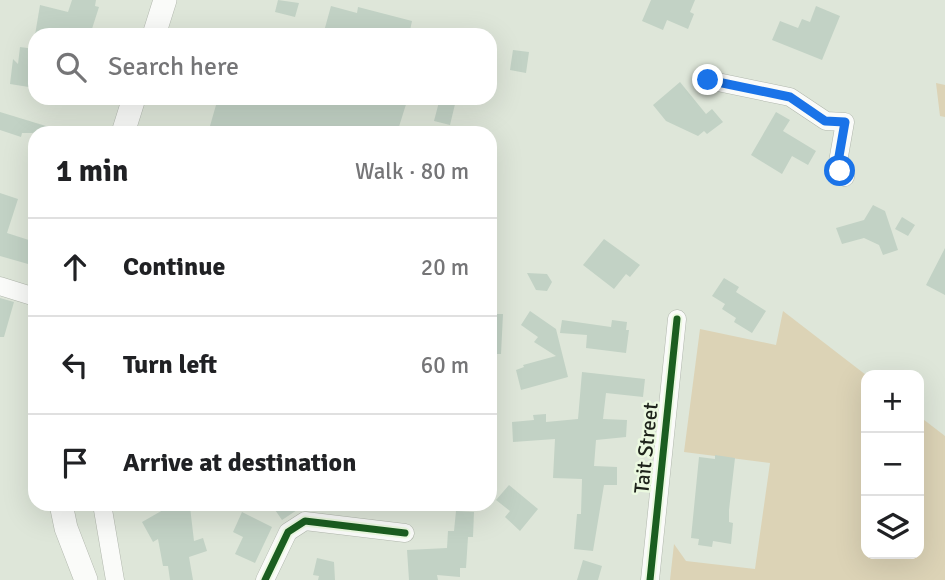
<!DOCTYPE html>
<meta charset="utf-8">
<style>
:root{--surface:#fff;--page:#f6f6f6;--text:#202124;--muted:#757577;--line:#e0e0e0}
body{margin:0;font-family:Signika,sans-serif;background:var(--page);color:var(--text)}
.controls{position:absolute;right:21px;bottom:21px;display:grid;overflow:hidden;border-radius:14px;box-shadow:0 7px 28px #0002}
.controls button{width:63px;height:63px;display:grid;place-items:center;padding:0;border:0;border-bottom:2px solid var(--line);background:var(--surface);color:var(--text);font:35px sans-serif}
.stop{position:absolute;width:21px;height:21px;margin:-16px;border:5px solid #1a73e8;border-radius:50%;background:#fff}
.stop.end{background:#1a73e8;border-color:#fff;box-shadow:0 2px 7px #0008}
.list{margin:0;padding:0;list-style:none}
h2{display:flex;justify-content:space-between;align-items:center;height:91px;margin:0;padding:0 28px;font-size:30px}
h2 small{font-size:23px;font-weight:400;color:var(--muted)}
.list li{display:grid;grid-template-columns:46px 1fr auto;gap:21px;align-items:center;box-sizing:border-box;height:98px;padding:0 28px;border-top:2px solid var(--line)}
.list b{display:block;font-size:26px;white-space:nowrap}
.list em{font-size:23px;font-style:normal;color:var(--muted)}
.icon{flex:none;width:38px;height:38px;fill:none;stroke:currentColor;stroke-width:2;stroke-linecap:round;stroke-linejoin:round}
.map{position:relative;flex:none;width:945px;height:580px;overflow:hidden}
.search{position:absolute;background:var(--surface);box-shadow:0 7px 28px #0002;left:28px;top:28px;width:469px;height:77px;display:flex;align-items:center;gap:18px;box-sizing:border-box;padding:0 24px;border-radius:21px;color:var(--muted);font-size:26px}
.panel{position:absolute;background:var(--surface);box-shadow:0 7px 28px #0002;left:28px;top:126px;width:469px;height:385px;border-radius:21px}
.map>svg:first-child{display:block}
</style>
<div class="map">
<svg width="945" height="580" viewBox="0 0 945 580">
<rect width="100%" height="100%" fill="#dee6d9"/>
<path fill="#dcd3b6" d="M 936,83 L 945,85 L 945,117 L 940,116 Z
M 783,311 L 866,375 L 866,554 L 919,554 L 919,416 L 945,436 L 945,580 L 670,580 L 674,544 L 686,561 L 755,569 L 770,463 L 684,452 L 700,329 L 776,345 Z"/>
<path fill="#c2d2c5" d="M 72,0 L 96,0 L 95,6 L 99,7 L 90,35 L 35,35 L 40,5 L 68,12 Z
M 278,0 L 299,3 L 295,17 L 275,12 Z
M 651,0 L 695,0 L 690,12 L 694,14 L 688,29 L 667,20 L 663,30 L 642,21 Z
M 331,6 L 357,13 L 358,7 L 412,21 L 409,35 L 372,29 L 371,35 L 323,35 Z
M 816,6 L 840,16 L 822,60 L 772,40 L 780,21 L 798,28 L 802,19 L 810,22 Z
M 20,47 L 35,49 L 35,88 L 10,84 L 13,59 L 18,64 Z
M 513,50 L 529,52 L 526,73 L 510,70 Z
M 680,82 L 706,114 L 712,109 L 723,122 L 707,134 L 704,131 L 698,136 L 666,121 L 653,105 Z
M 218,98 L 358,98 L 383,105 L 385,98 L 408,98 L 397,133 L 234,133 L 210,126 Z
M 440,98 L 456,100 L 450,125 L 434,121 Z
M 0,112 L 59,130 L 58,133 L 22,133 L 21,137 L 0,130 Z
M 776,112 L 790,120 L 783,131 L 816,151 L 808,165 L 792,156 L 782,174 L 751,155 Z
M 0,193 L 18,199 L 7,233 L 35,242 L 28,264 L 0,256 Z
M 873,205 L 885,211 L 898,250 L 883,255 L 879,245 L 864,238 L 842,244 L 836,228 L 864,220 Z
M 902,217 L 915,225 L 908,236 L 895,229 Z
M 604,239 L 640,265 L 630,277 L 626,274 L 614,289 L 583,265 Z
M 945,248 L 945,295 L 926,285 Z
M 527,273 L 547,274 L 552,282 L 547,291 L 536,290 Z
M 724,278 L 739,287 L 736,292 L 766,311 L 752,333 L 734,322 L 736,318 L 722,309 L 725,304 L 712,296 Z
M 0,298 L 14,302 L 4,337 L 0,337 Z
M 530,311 L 556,329 L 568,377 L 521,390 L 516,370 L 524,367 L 523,365 L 556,356 L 534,342 L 538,337 L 521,325 Z
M 490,314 L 503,314 L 501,354 L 490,354 Z
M 562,320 L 611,327 L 612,320 L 627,322 L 626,330 L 629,330 L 626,353 L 586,348 L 587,335 L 560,333 Z
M 582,372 L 645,379 L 643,397 L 606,393 L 603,419 L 627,420 L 626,437 L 596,440 L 594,466 L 617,467 L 617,485 L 604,485 L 593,551 L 574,549 L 577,514 L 581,514 L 582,479 L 553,478 L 555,439 L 513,442 L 512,422 L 534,420 L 533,415 L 546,414 L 546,422 L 578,419 Z
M 715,455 L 735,458 L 729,510 L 729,522 L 733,523 L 731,544 L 713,541 L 712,547 L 698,545 L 699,539 L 691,538 L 699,457 L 715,459 Z
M 509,485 L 538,509 L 520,531 L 505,517 L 510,511 L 496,500 Z
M 271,504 L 306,504 L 282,520 Z
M 190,507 L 194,541 L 203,538 L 207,551 L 189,557 L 193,580 L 170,580 L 168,566 L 163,566 L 158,539 L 153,542 L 142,522 L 163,510 Z
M 456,511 L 474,512 L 473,537 L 468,537 L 466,568 L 460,568 L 460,577 L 437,575 L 438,580 L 409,580 L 407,550 L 447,548 L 448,531 L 454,531 Z
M 242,512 L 272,527 L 255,563 L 235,554 L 243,537 L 233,532 Z
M 317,558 L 334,562 L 335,580 L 318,580 L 319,576 L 313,575 Z
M 583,560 L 602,566 L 598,580 L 577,580 Z"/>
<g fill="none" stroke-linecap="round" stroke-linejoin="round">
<defs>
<path id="minor" d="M 708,80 L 790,97 L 826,121 L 845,122 L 838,162 L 845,177
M 0,286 L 35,297
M 102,504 L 115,580
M 265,580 L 288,532 L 305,521 L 405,533
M 650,580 L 677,319"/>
<path id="major" d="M 154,35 L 165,0
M 123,133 L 134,98
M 61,504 L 66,528 L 86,580"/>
</defs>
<use href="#minor" stroke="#b1b7ad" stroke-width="19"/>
<use href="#major" stroke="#b1b7ad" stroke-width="24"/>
<use href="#minor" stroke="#fafbf9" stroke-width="18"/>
<use href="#major" stroke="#fafbf9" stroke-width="23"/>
<defs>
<path id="cycleway" d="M 265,580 L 288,532 L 305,521 L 405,533
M 650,580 L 677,319"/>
</defs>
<use href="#cycleway" stroke="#ebf9e0" stroke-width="11"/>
<use href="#cycleway" stroke="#1b5e20" stroke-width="7"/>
</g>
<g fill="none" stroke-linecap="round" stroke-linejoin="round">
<path stroke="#1a73e8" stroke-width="9" d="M 708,80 L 790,97 L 825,121 L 845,122 L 838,162 L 840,171"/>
</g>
<g text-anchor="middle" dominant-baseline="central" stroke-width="5" stroke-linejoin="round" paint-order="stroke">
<g font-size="21" fill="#1d221a" stroke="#ebf9e0">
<text transform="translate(646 448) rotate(-84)">Tait Street</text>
</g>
</g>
</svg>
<div class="controls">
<button>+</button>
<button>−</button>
<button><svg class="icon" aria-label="layers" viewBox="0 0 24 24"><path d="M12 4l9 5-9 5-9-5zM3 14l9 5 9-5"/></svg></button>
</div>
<div class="stop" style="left:840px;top:171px"></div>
<div class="stop end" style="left:708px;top:80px"></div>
<div class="search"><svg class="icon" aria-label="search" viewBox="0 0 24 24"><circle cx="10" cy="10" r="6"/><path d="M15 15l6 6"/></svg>Search here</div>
<section class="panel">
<h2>1 min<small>Walk · 80 m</small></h2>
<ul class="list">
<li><svg class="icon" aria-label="ahead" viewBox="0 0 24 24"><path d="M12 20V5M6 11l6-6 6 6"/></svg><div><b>Continue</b></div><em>20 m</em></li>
<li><svg class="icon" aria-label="left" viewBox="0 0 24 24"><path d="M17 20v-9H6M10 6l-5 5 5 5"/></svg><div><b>Turn left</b></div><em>60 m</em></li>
<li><svg class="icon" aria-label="arrive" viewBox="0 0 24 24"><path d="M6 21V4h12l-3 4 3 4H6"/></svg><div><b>Arrive at destination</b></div></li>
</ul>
</section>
</div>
